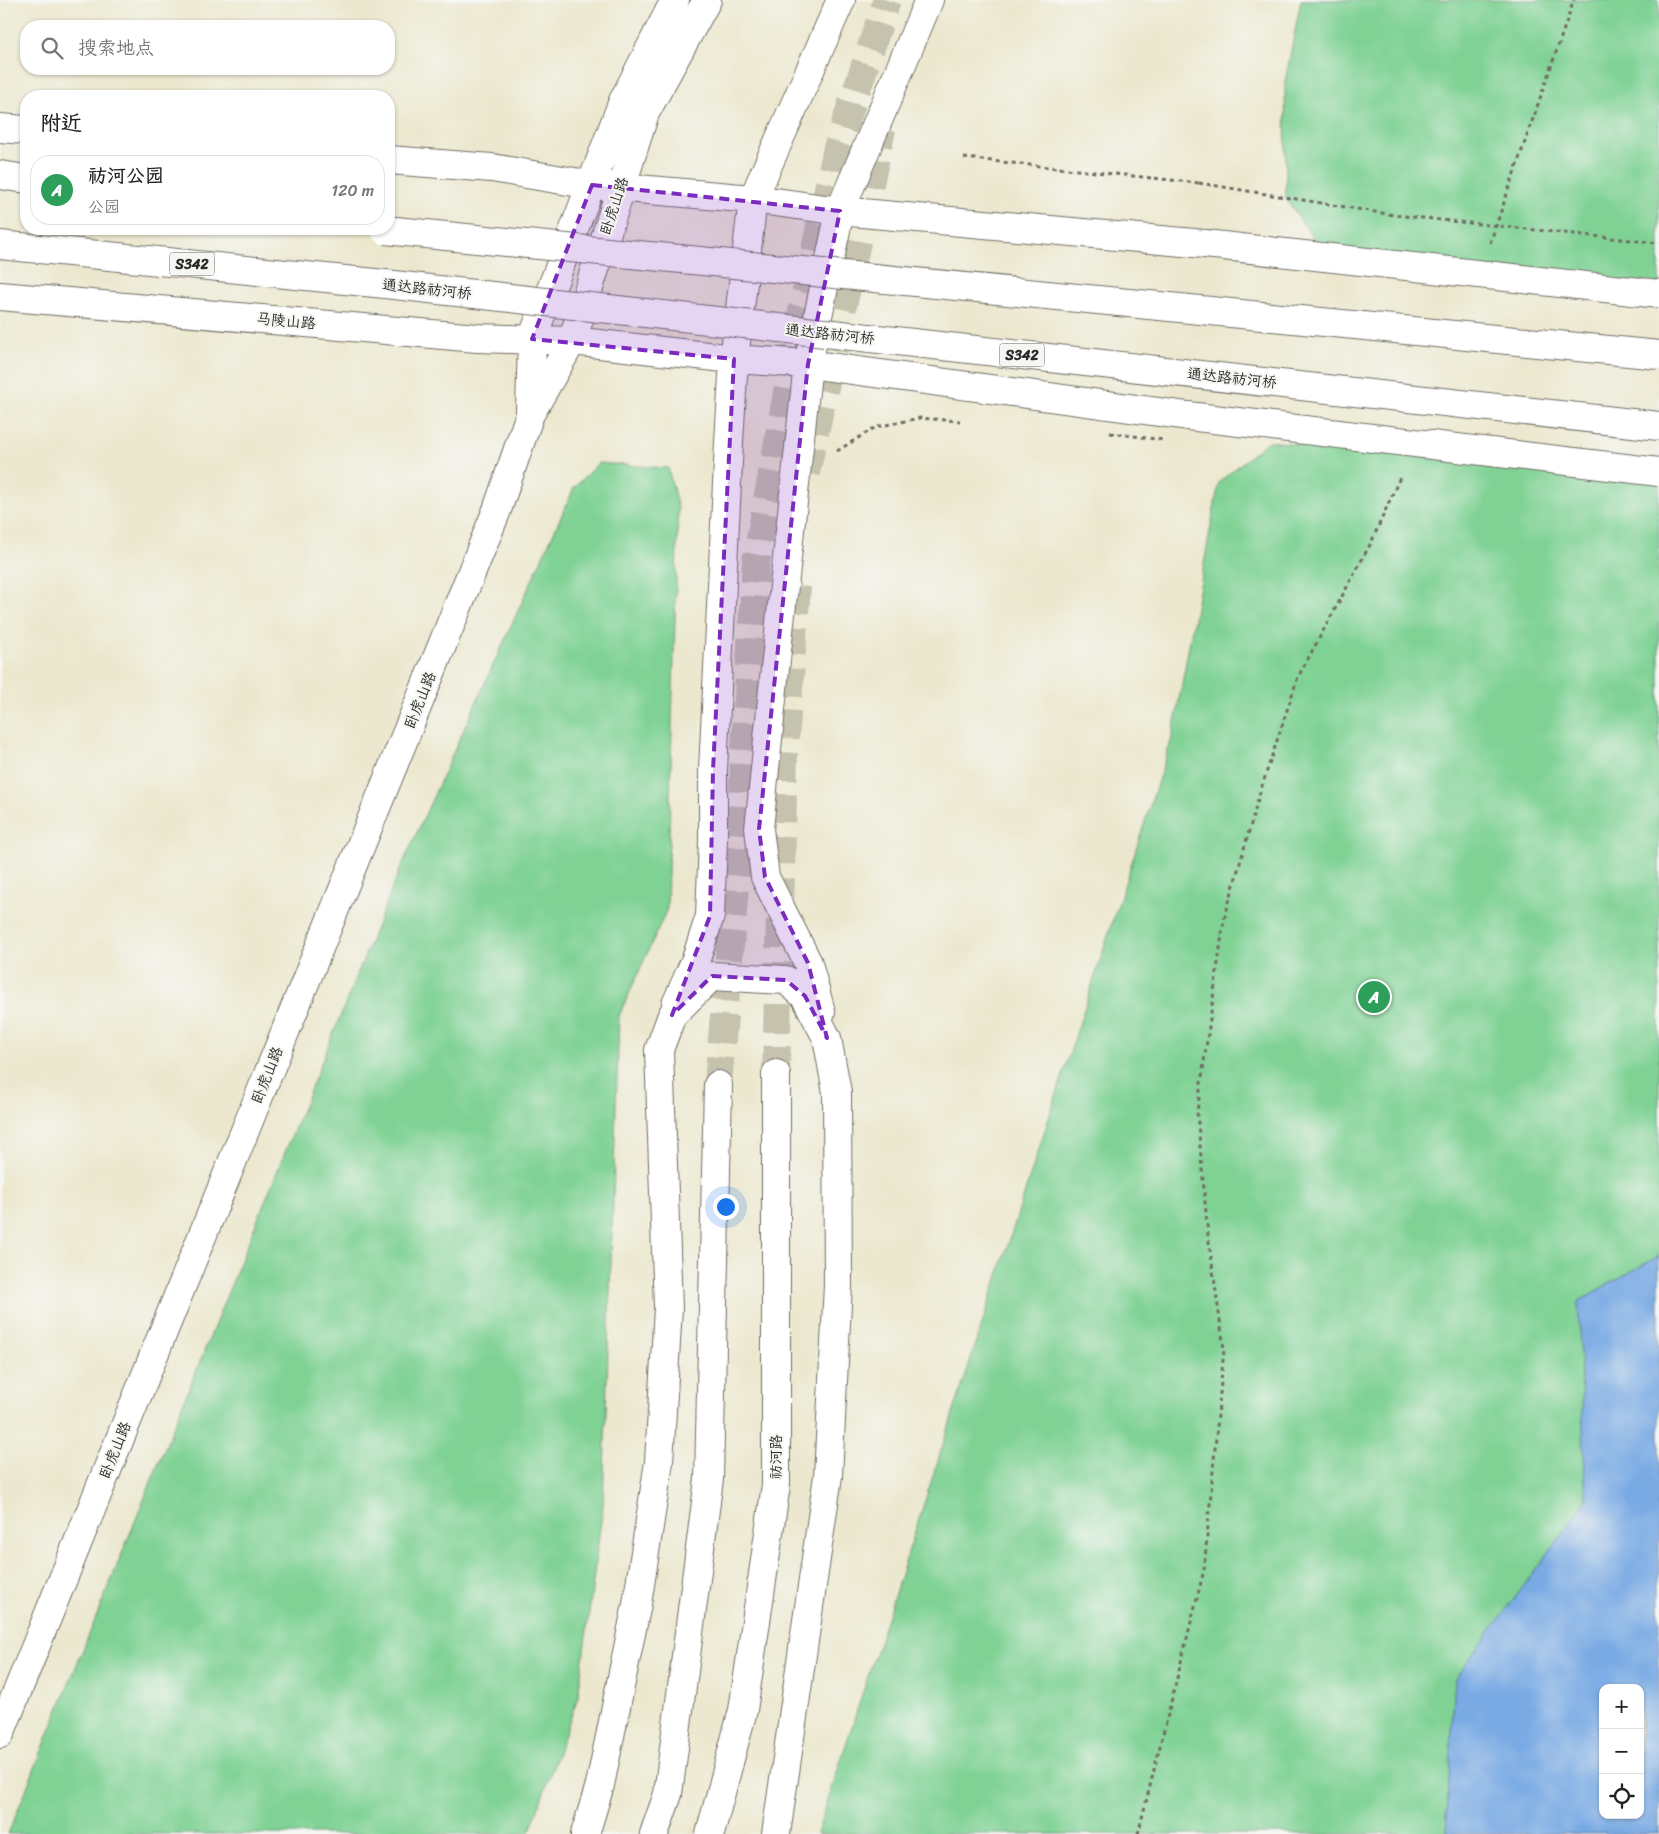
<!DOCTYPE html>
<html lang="zh">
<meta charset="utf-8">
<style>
:root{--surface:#fff;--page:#f2f2f2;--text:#222;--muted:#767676;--line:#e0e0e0;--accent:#2563eb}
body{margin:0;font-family:Sriracha,"LXGW WenKai TC",sans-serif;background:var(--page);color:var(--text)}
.controls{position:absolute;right:15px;bottom:15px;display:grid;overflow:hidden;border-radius:10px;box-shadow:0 1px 4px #0004}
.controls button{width:45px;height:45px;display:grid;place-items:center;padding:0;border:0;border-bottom:1px solid var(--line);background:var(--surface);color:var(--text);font:25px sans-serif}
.you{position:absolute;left:725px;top:1206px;width:18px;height:18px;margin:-12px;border:4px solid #fff;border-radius:50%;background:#1a73e8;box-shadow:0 0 0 8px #1a73e833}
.badge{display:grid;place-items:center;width:32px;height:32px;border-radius:50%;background:var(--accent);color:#fff;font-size:16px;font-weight:700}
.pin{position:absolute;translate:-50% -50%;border:2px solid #fff;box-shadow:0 1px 5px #0006}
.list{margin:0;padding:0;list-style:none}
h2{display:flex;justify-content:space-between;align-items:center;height:65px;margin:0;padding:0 20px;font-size:21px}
h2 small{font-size:16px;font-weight:400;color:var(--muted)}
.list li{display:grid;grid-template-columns:32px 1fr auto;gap:15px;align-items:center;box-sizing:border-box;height:70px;margin:0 10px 10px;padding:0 10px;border:1px solid var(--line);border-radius:20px}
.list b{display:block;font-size:19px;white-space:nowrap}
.list p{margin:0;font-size:16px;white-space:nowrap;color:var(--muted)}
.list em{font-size:16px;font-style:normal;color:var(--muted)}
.icon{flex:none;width:28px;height:28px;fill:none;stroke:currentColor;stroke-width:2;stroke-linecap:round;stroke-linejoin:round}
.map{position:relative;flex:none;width:1659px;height:1834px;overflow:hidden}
.search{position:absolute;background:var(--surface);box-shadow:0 1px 4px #0004;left:20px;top:20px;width:375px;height:55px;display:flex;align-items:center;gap:12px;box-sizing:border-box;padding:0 18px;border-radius:20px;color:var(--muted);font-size:19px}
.panel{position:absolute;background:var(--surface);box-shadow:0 1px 4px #0004;left:20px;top:90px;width:375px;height:145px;border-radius:20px}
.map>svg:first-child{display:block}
</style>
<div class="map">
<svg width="1659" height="1834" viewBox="0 0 1659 1834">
<rect width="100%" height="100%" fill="#f6f6f2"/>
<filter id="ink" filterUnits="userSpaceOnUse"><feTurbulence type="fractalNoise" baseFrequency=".02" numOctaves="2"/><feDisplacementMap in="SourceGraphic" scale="10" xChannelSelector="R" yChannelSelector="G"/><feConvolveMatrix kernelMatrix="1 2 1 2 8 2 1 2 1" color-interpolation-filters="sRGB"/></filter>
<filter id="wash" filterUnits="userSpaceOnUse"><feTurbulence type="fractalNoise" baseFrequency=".0096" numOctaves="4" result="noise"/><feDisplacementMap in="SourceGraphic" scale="20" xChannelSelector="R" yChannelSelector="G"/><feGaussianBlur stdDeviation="1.12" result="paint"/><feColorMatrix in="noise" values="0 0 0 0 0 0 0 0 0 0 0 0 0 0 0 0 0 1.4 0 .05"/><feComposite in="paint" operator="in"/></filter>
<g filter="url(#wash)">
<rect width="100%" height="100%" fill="#ece8cf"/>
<path fill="#7fd294" stroke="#557e60" d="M 1301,0 L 1659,0 L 1659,285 L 1326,257 L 1286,199 L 1285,82 Z
M 1268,441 L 1659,478 L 1659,1256 L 1578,1301 L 1586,1502 L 1455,1679 L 1446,1834 L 817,1834 L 1172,738 L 1219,482 Z
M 598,463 L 668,468 L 678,509 L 667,909 L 619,1016 L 603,1505 L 578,1697 L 529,1834 L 8,1834 L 398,874 L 574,488 Z"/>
<path fill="#79aae4" stroke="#526a88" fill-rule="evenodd" d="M 1659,1256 L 1659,1834 L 1446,1834 L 1455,1679 L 1586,1502 L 1578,1301 ZM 1603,1688 L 1640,1688 L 1640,1815 L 1603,1815 Z"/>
</g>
<g filter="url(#ink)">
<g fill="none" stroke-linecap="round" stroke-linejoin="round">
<path stroke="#c5c2ae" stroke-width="28" stroke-dasharray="28 14" stroke-linecap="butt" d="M 806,473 L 882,129
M 776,1074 L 784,753 L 797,586
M 718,1085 L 741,817 L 756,561 L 805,295 L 837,148 L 887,0"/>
<defs>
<path id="secondary" d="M 530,410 L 532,339 L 623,101 L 675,0
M 0,1734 L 497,510 L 530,414 L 572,341 L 645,113 L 707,0"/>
<path id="primary" d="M 0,128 L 26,130
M 389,160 L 492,168 L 592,185 L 753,199 L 840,211 L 1205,244
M 0,175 L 26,179
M 0,245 L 385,284
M 0,296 L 477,338 L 572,341 L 734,359 L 808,364 L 1188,416
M 676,1004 L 696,959 L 710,916 L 713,840 L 713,770 L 729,442 L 734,359 L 753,199 L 841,0
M 821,1012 L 808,963 L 765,877 L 759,829 L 775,669 L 808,364 L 840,211 L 929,0
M 585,1834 L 600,1785 L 637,1604 L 659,1462 L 668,1308 L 659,1050 L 672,1015 L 712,976 L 786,980 L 805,996 L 827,1038 L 837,1092 L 838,1285 L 828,1476 L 776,1834
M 654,1834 L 668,1794 L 709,1479 L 718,1085
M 710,1834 L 743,1710 L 776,1485 L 776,1074"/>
</defs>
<use href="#secondary" stroke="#6f6d64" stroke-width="30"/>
<use href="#primary" stroke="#6f6d64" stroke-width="30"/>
<path stroke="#6f6d64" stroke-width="3" stroke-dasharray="4 4" stroke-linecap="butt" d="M 964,158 L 1199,183
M 1490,243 L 1574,0
M 837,451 L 876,427 L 920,418 L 960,421
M 1138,1834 L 1204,1570 L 1224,1349 L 1208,1235 L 1197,1112 L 1224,920 L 1260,792 L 1298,677 L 1371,543 L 1401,475"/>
<use href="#secondary" stroke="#fff" stroke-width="28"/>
<use href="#primary" stroke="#fff" stroke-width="28"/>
<defs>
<path id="primary-bridge" d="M 385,230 L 1659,355
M 1205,244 L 1659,294
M 385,284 L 1659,426
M 1188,416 L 1659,472"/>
</defs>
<use href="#primary-bridge" stroke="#6f6d64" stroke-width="30" stroke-linecap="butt"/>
<path stroke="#6f6d64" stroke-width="3" stroke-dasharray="4 4" stroke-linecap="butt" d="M 1199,183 L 1394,215 L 1659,243
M 1110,433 L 1164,440"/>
<use href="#primary-bridge" stroke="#fff" stroke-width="28"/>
</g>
</g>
<path fill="#7b2cbf" fill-opacity="0.2" stroke="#7b2cbf" stroke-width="4" stroke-dasharray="10 6" stroke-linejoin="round" d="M 592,185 L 840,211 L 808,364 L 759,829 L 765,877 L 808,963 L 827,1038 L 805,996 L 786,980 L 712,976 L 672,1015 L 710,916 L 713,770 L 734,359 L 532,339 Z"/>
<g text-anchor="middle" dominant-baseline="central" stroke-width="4" stroke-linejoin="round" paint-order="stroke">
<g fill="#f6f6f2" stroke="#686867" stroke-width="1">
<rect x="169.5" y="252.5" width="45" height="23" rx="4"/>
<rect x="999.5" y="343.5" width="45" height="23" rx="4"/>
</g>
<g font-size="14" font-weight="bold" fill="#2b2b2b">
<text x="192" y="264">S342</text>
<text x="1022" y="355">S342</text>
</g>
<g font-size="15" fill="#2b2b2b" stroke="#f6f6f2">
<text transform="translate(614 206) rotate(-72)">卧虎山路</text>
<text transform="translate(427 289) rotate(6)">通达路祊河桥</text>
<text transform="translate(286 321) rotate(5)">马陵山路</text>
<text transform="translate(830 334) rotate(6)">通达路祊河桥</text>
<text transform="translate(1232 378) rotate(6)">通达路祊河桥</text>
<text transform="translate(420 700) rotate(-68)">卧虎山路</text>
<text transform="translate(267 1075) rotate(-68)">卧虎山路</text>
<text transform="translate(115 1450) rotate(-68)">卧虎山路</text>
<text transform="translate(776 1457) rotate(-90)">祊河路</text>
</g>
</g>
</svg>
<div class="controls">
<button>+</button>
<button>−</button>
<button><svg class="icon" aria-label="locate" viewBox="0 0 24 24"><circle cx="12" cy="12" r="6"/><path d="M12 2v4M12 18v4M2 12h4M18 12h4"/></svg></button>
</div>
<div class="you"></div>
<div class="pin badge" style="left:1374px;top:997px;background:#2e9e5b">A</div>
<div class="search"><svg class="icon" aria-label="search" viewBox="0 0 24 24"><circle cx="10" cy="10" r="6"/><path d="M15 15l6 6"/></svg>搜索地点</div>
<section class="panel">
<h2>附近<small></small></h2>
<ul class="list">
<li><span class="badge" style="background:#2e9e5b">A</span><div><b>祊河公园</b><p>公园</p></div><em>120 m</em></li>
</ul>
</section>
</div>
